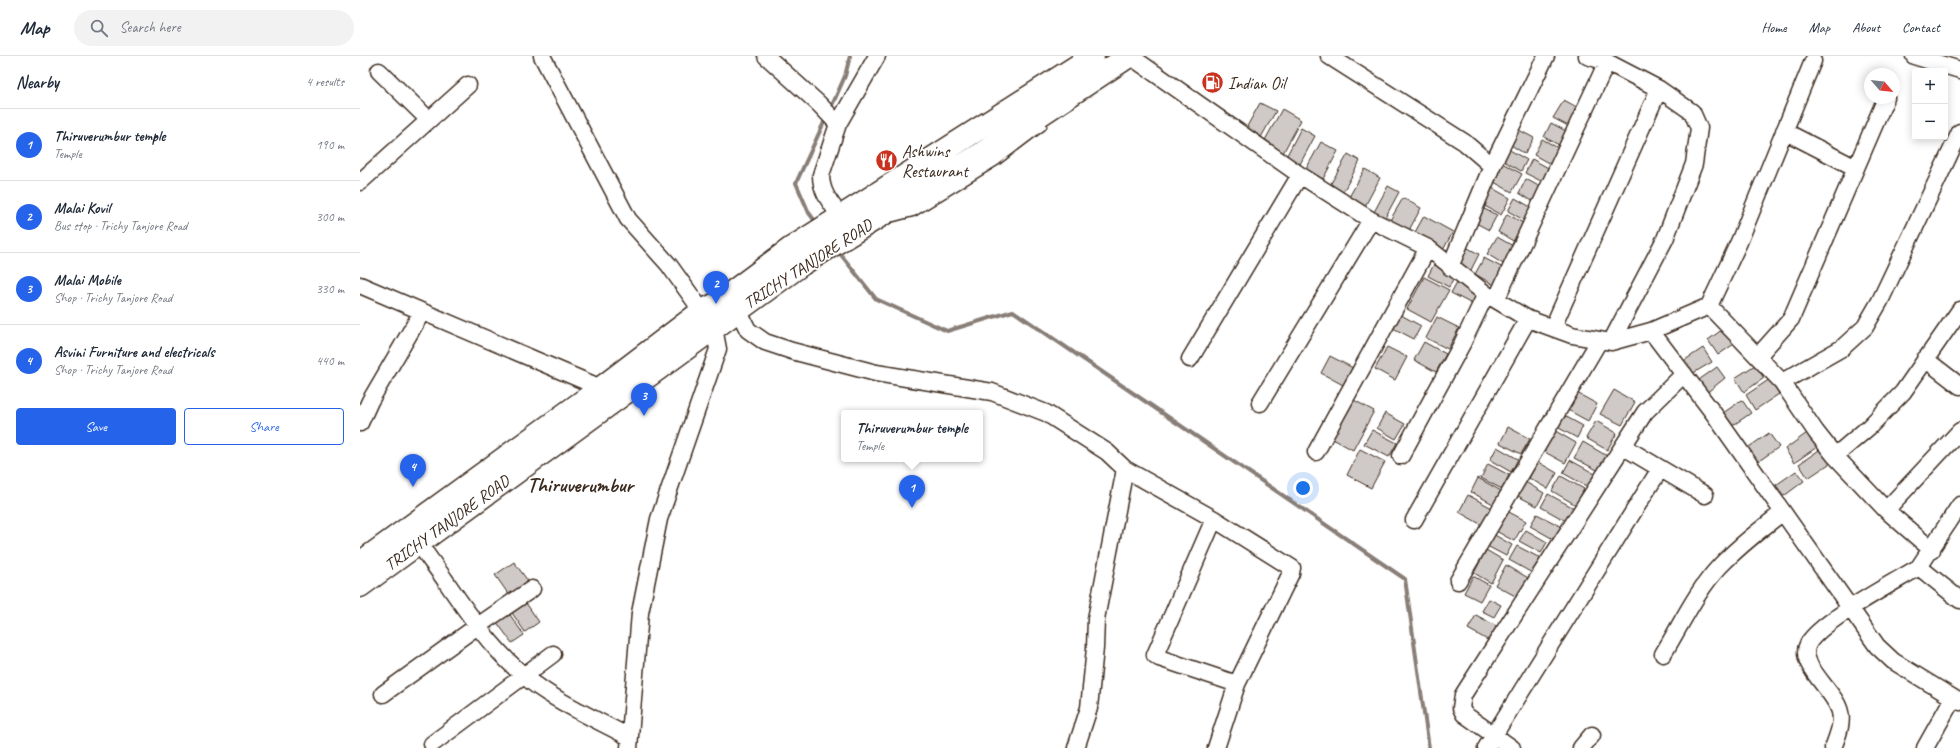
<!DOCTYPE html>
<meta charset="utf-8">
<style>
:root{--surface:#fff;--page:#f2f2f3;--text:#1f2937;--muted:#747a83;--line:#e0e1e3;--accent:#2563eb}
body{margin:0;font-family:Caveat,sans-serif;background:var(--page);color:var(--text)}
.controls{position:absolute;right:12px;top:12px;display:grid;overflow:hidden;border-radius:4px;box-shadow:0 2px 10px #0003}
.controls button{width:36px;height:36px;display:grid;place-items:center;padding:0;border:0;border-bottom:1px solid var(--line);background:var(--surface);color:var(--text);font:20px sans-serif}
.compass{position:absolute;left:1504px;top:12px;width:36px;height:36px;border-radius:50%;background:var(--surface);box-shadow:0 2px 10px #0003;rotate:118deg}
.you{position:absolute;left:943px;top:432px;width:14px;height:14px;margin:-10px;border:3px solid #fff;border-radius:50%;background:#1a73e8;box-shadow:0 0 0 6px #1a73e833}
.badge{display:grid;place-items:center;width:26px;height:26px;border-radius:50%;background:var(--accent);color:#fff;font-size:13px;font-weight:700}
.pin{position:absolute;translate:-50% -33px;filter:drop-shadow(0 1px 2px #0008)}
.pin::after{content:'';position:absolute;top:21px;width:14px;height:12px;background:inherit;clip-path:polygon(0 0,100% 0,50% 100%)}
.popup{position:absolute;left:481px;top:354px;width:142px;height:52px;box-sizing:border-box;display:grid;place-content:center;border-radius:4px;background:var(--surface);filter:drop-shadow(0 1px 3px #0005);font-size:13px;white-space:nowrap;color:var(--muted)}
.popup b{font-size:15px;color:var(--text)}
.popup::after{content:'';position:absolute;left:50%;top:100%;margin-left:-8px;border:8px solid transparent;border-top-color:var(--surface)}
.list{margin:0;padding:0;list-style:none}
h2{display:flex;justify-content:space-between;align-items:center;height:52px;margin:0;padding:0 16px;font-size:17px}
h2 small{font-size:13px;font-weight:400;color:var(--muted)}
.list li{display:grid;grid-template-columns:26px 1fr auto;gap:12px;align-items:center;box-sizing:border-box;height:72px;padding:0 16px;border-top:1px solid var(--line)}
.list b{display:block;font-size:15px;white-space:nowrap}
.list p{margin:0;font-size:13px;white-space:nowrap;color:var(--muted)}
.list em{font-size:13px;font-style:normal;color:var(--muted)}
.actions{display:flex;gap:8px;padding:12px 16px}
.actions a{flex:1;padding:9px 0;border:1px solid var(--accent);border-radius:4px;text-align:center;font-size:14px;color:var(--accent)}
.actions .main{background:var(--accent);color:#fff}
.icon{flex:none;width:22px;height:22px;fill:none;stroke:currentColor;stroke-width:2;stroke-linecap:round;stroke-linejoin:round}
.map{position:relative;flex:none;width:1600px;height:692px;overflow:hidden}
header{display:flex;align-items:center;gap:24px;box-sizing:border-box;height:56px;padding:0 20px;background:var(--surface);border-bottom:1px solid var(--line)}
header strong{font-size:19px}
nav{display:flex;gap:22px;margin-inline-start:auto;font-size:14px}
.search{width:280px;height:36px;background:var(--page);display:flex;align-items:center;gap:10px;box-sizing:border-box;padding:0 14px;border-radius:22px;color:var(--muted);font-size:15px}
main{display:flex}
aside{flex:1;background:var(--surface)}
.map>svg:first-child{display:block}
</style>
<header>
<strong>Map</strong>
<div class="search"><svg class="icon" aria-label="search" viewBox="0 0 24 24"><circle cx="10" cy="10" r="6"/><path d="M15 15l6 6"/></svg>Search here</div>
<nav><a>Home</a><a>Map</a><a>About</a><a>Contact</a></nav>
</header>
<main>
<aside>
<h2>Nearby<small>4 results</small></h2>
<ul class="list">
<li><span class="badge">1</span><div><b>Thiruverumbur temple</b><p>Temple</p></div><em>190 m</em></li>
<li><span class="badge">2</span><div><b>Malai Kovil</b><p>Bus stop · Trichy Tanjore Road</p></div><em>300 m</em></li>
<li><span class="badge">3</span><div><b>Malai Mobile</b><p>Shop · Trichy Tanjore Road</p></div><em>330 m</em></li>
<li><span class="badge">4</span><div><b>Asvini Furniture and electricals</b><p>Shop · Trichy Tanjore Road</p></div><em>440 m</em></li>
</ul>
<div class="actions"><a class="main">Save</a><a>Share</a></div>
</aside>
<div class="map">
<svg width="1600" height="692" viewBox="0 0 1600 692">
<rect width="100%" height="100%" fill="#fff"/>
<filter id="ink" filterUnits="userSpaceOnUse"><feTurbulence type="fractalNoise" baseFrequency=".025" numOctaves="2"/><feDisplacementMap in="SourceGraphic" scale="8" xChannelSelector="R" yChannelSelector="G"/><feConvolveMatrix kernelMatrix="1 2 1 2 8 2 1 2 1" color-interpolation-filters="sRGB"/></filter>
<g filter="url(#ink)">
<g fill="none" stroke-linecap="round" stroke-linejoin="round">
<path stroke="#887e77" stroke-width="4" d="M 470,54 L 485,20 L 490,0
M 458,169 L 449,157 L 436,127 L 466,62
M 478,195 L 516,243 L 587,275 L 653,255 L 1045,523 L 1069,692"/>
</g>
<path fill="#cfcac7" stroke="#3b2a1e" d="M 1204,44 L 1222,54 L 1212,72 L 1193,62 Z
M 900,47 L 916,55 L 900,83 L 885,74 Z
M 922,53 L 941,64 L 923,97 L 904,86 Z
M 1191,67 L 1206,75 L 1199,89 L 1184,81 Z
M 941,72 L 955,80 L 940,108 L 926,101 Z
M 1159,74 L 1174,82 L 1165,98 L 1151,89 Z
M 1182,83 L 1200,93 L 1192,109 L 1174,99 Z
M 961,86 L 978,95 L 963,123 L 946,113 Z
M 1148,93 L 1167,104 L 1161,115 L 1142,104 Z
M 988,98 L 1000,105 L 983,136 L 970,129 Z
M 1172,103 L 1192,114 L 1185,127 L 1165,117 Z
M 1142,107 L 1162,118 L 1152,136 L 1132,125 Z
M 1005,113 L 1020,122 L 1005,150 L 989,141 Z
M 1166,123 L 1182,132 L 1174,146 L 1159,137 Z
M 1028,130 L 1039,136 L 1025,162 L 1014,156 Z
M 1132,132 L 1150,142 L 1141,159 L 1123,149 Z
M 1043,142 L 1061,152 L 1048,176 L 1029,166 Z
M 1155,142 L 1174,153 L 1167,166 L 1148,155 Z
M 1122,152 L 1137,159 L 1129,174 L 1114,166 Z
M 1147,158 L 1165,168 L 1155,186 L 1138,176 Z
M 1064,160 L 1093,176 L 1083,194 L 1054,178 Z
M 1137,181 L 1155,191 L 1145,209 L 1127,198 Z
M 1104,190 L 1119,198 L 1110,216 L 1095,207 Z
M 1124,202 L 1143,212 L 1134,229 L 1115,218 Z
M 1074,208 L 1095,219 L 1089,231 L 1068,220 Z
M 1064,221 L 1089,234 L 1071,266 L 1047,253 Z
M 1097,226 L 1118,237 L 1112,248 L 1091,237 Z
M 1041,259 L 1061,270 L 1054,283 L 1033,272 Z
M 1077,261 L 1099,272 L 1088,293 L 1066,282 Z
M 1363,273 L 1374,288 L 1358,299 L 1348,284 Z
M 1064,286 L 1086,298 L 1076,316 L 1054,304 Z
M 1027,291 L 1047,301 L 1035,324 L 1015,313 Z
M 1343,292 L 1352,306 L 1330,319 L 1322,306 Z
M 970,300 L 993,312 L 983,329 L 961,317 Z
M 1395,309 L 1404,322 L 1384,336 L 1375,322 Z
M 1357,311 L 1365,322 L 1345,338 L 1336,326 Z
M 1410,323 L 1419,338 L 1395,354 L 1386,339 Z
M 1254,334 L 1275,346 L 1262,369 L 1240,358 Z
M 1215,336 L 1237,348 L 1228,365 L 1206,353 Z
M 992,343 L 1014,355 L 993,394 L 971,382 Z
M 1382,344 L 1391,357 L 1372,370 L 1363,357 Z
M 1025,357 L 1045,368 L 1036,383 L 1017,372 Z
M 1203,359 L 1223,370 L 1217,382 L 1197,371 Z
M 1236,365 L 1257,377 L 1247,394 L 1226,382 Z
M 1148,371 L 1170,383 L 1161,398 L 1140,387 Z
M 1192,373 L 1216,387 L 1205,407 L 1181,394 Z
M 1012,374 L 1037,387 L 1029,401 L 1004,388 Z
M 1409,377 L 1419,391 L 1396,407 L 1386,393 Z
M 1447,377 L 1457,391 L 1434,407 L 1425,393 Z
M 1223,386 L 1247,400 L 1239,415 L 1214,402 Z
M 1137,391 L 1158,403 L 1151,416 L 1130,404 Z
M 1462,392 L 1472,406 L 1448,422 L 1439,408 Z
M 1000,393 L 1025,406 L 1011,432 L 987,419 Z
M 1210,404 L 1235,418 L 1228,431 L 1203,417 Z
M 1178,406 L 1197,417 L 1188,433 L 1169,422 Z
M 1128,408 L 1149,419 L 1142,433 L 1121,422 Z
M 1436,415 L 1444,425 L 1424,440 L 1416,429 Z
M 1201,420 L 1224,433 L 1216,449 L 1192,435 Z
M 1118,422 L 1143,436 L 1135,449 L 1111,436 Z
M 1162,424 L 1184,437 L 1177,450 L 1154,438 Z
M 1188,438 L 1214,452 L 1206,465 L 1181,451 Z
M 1108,439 L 1132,452 L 1122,469 L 1099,456 Z
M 1147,455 L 1166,465 L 1154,485 L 1136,475 Z
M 1177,458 L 1202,471 L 1195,484 L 1170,470 Z
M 1166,474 L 1187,486 L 1181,497 L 1159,485 Z
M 1133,478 L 1152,489 L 1146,500 L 1127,490 Z
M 1157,490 L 1182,503 L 1174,518 L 1149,504 Z
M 1126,494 L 1143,504 L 1131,527 L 1114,517 Z
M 154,506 L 168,525 L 149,539 L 135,519 Z
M 1146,509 L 1170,523 L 1159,542 L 1135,529 Z
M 1113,520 L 1129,529 L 1120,545 L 1104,537 Z
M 1129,543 L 1141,549 L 1134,561 L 1122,555 Z
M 164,544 L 179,566 L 165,576 L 150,554 Z
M 148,556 L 164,579 L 152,587 L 136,565 Z
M 1116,559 L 1140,572 L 1131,586 L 1108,573 Z"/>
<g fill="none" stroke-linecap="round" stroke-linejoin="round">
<defs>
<path id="lane" d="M 534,161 L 553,156 L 636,105 L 682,70"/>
<path id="street" d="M 182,0 L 268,163 L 309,209 L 354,272 L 358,293 L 299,463 L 280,557 L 269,692
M 406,0 L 459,48 L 478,68 L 461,119 C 461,137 471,147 481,161
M 770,0 L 940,119 L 1011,164 L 1068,192 L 1126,238 L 1168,263 L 1212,279 L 1251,286 L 1291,275 L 1349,250 L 1422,326 L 1456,376 L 1475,400 L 1526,454 L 1572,494
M 969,0 L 1104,86 L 1132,110
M 1227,0 L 1247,6 L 1299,33 L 1332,56 L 1339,72 L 1334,108 L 1305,183 L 1251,286
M 1554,0 L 1600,14
M 19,15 L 68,63
M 478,68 L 517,0
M 1424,75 L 1496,112
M 0,126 L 108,29
M 1090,211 L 1132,110 L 1186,0
M 0,229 L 241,332
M 1136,244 L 1247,6
M 1349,250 L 1379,186 L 1453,5
M 378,254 L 388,274 L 405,286 L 432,295 L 516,317 L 632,336 L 686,357 L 747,396 L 765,413 L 736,563 L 735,592 L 729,652 L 716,692
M 1193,271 L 1299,33
M 1291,275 L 1354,358 L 1517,590 L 1533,605 L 1600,646
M 1398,300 L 1431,263 L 1526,42
M 830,303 L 940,119
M 1565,303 L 1600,330
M 1422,326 L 1482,292 L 1505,271 L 1520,245 L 1600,76
M 900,347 L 1011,164
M 0,367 L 10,345 L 62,256
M 1264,391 L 1345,439
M 956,396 L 1068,192
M 1041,400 L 1102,288 L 1126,238
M 1475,400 L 1509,371 L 1543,336 L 1600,254
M 765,413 L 854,463 L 932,512 L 931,517 L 877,628 L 856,692
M 1600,449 L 1559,511 L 1600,544
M 1526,454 L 1600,375
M 854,463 L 795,599 L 799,602 L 877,628
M 1054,464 L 1168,263
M 59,487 C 67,500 76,511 85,524 C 113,565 142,608 186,636 C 212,653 241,666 269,681
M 1098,525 L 1239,285
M 1303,598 C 1321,569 1336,535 1360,510 C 1379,490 1401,473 1423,456
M 23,638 L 116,571 L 172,533
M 72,688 L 193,598
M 1126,692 L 1300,413
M 1152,692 L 1104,658 L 1101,652 L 1103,639 L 1285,356 L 1324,318
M 1221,692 L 1232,679
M 1473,692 C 1477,681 1483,668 1480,656 C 1475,634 1437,609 1448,588 C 1459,566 1535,526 1559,511
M 1565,692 L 1593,642"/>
<path id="highway" d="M 0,507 L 241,332 L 342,255 L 356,248 L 430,193 L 733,0
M 0,530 L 442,208 L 624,96 L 769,0"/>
</defs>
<use href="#lane" stroke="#3b2a1e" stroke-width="11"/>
<use href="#street" stroke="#3b2a1e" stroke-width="19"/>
<use href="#highway" stroke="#3b2a1e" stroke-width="25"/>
<use href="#lane" stroke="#fff" stroke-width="8"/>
<use href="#street" stroke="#fff" stroke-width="16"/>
<use href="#highway" stroke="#fff" stroke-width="22"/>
</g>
</g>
<defs>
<symbol id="fuel-disc" viewBox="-11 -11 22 22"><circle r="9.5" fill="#c8321e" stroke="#fff"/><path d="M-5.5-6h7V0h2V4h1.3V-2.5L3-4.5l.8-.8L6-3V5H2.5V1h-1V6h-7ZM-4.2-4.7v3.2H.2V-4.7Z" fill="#fff"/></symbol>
<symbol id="restaurant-disc" viewBox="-11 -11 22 22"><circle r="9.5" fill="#c8321e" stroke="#fff"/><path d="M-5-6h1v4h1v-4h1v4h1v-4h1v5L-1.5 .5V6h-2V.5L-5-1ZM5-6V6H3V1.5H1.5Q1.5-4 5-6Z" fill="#fff"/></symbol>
</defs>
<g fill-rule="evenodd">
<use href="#fuel-disc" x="840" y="14" width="25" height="25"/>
<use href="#restaurant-disc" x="514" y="92" width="25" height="25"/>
</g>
<g text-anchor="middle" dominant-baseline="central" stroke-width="3.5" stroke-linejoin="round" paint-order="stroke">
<g font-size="17" fill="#3b2a1e" stroke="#fff" text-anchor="start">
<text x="868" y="27">Indian Oil</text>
<text x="542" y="95">Ashwins<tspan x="542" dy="20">Restaurant</tspan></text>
</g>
<g font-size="17" fill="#3b2a1e" stroke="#fff">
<text transform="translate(448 208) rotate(-33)">TRICHY TANJORE ROAD</text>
<text transform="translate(87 467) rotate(-36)">TRICHY TANJORE ROAD</text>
</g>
<g font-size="21" font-weight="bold" fill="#3b2a1e" stroke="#fff">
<text x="220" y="429">Thiruverumbur</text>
</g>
</g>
</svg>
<div class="controls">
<button>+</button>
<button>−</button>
</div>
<svg class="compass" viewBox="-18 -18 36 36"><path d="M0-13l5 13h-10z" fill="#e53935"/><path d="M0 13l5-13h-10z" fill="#747a83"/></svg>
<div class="you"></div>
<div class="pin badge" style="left:552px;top:452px">1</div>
<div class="popup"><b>Thiruverumbur temple</b>Temple</div>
<div class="pin badge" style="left:356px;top:248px">2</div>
<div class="pin badge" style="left:284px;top:360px">3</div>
<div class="pin badge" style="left:53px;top:431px">4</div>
</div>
</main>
